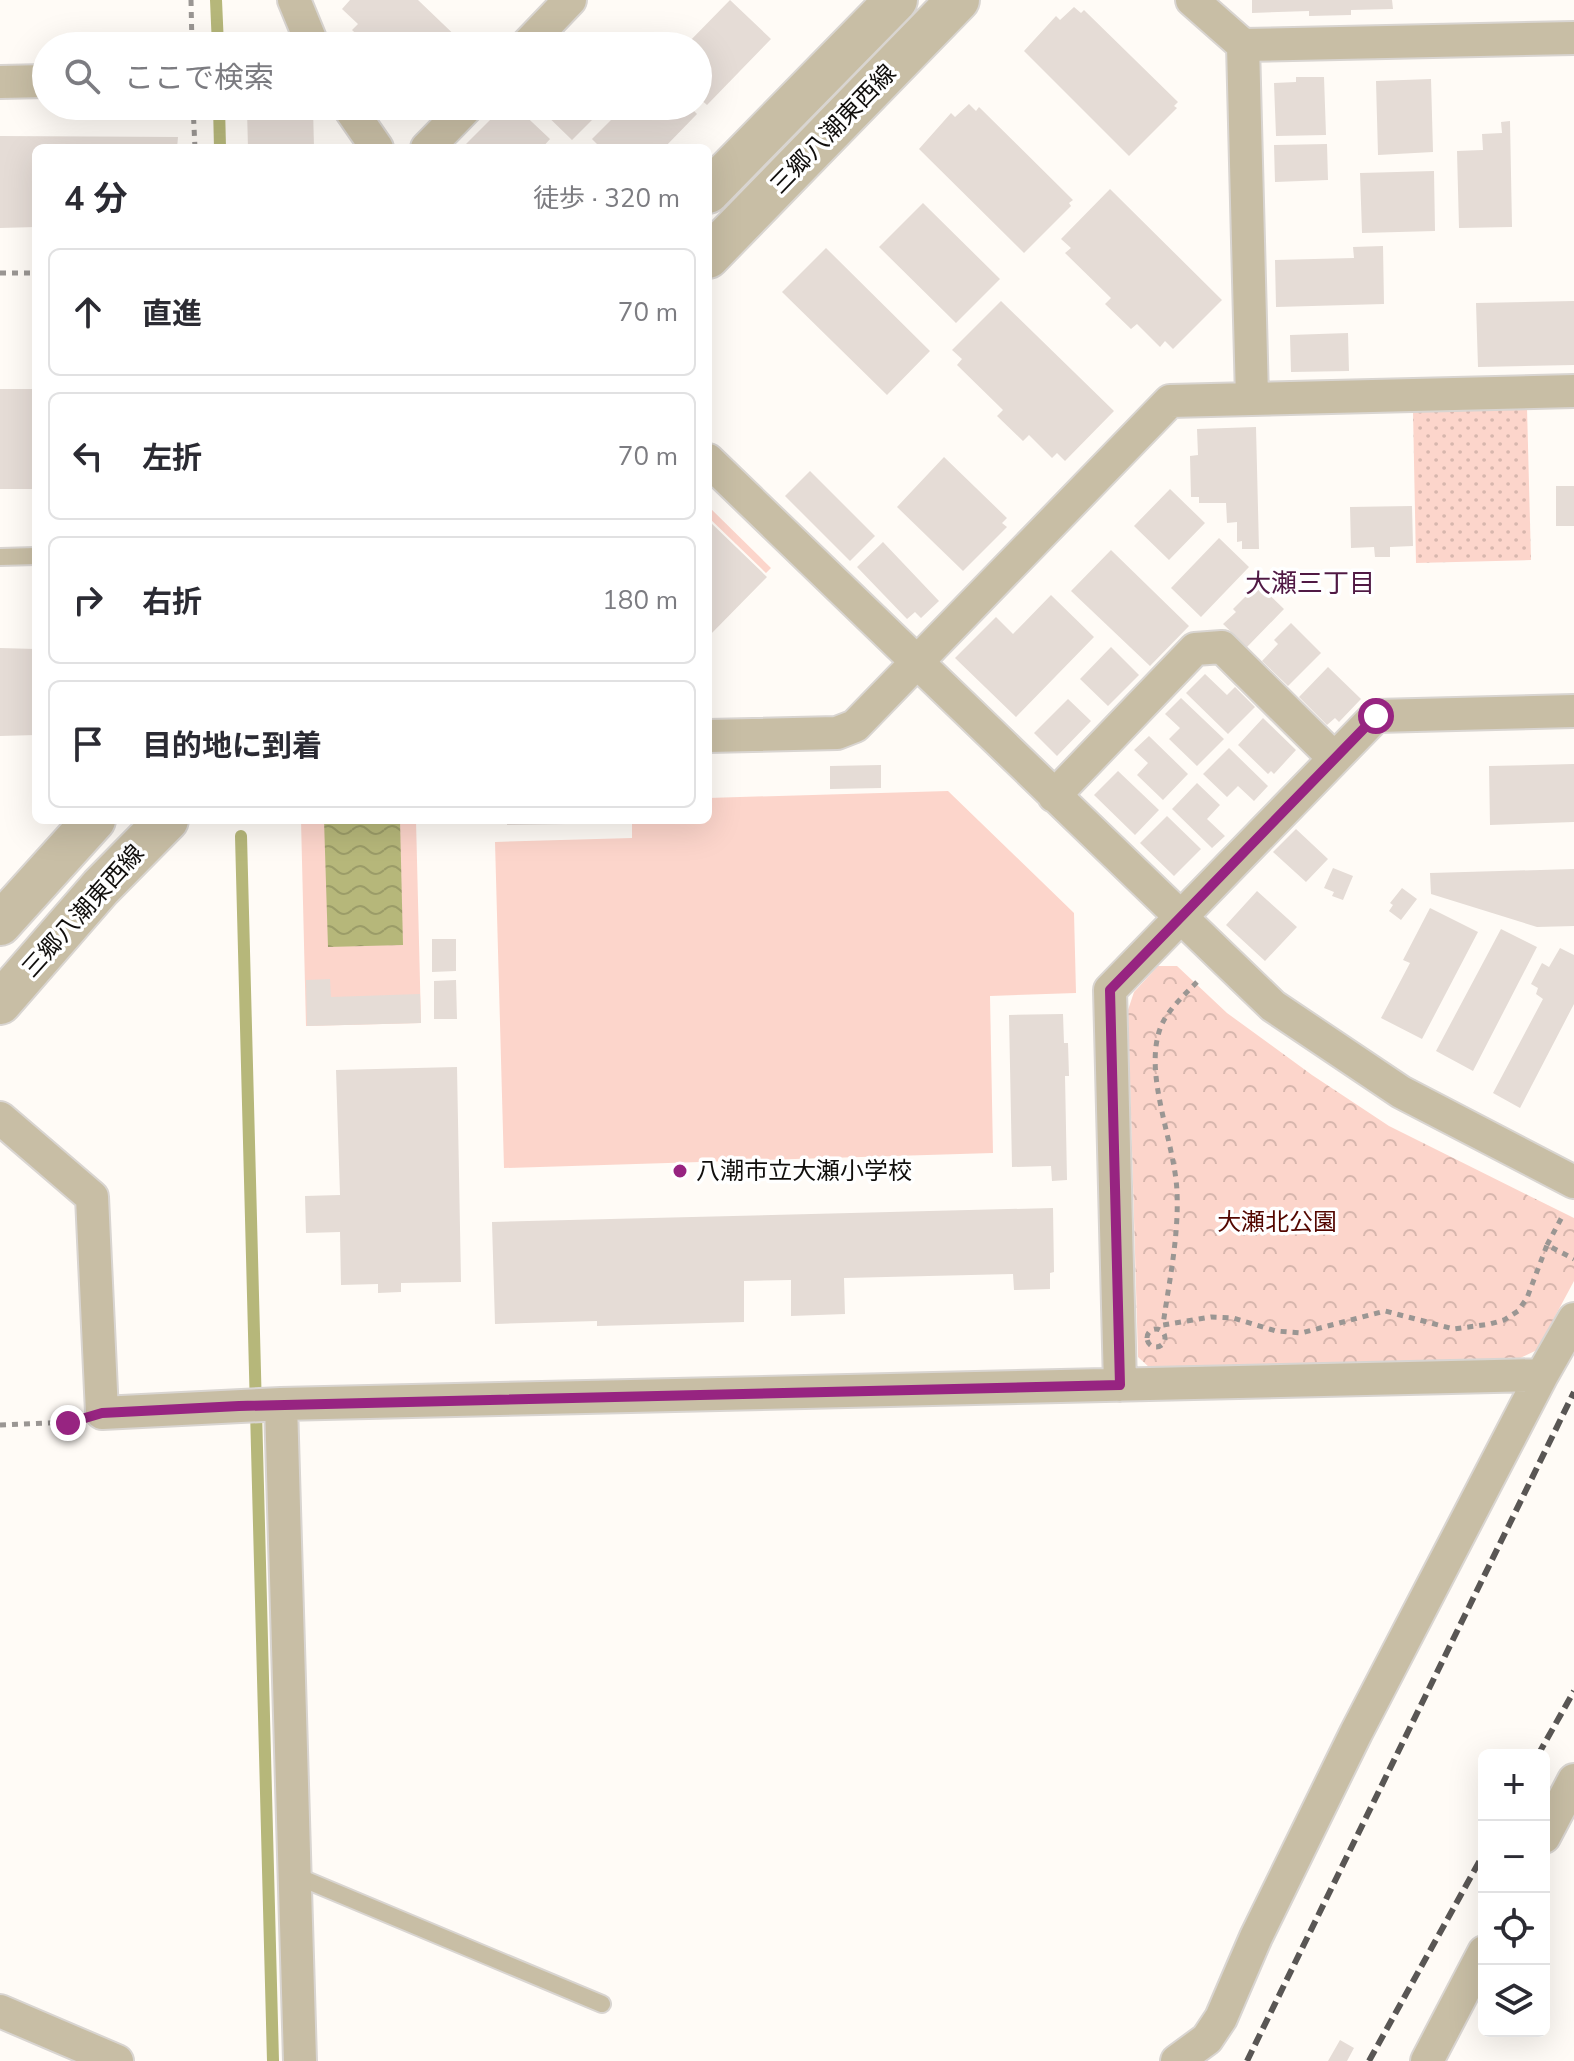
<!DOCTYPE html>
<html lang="ja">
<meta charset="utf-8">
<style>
:root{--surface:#fff;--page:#f2f2f3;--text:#2b2b33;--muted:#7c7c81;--line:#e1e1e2}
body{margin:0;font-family:"Nunito Sans","Noto Sans JP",sans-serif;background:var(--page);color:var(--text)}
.controls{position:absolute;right:24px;bottom:24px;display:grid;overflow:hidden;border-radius:12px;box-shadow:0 8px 32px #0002}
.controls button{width:72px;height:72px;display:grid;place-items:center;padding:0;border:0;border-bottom:2px solid var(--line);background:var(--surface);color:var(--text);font:40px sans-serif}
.stop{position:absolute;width:24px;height:24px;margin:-18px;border:6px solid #972481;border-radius:50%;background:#fff}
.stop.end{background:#972481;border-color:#fff;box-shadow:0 2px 8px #0008}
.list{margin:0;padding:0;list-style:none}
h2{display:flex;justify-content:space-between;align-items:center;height:104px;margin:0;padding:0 32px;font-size:34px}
h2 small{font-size:26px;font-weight:400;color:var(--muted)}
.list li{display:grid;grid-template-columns:52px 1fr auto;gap:24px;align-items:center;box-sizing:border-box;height:128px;margin:0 16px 16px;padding:0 16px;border:2px solid var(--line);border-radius:12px}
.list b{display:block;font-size:30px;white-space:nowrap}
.list em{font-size:26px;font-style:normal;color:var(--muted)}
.icon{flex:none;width:44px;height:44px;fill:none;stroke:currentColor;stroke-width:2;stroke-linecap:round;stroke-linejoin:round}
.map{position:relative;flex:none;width:1574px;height:2061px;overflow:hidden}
.search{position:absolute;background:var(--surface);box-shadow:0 8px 32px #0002;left:32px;top:32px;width:680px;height:88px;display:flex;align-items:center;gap:20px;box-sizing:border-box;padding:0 28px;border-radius:44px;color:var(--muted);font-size:30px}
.panel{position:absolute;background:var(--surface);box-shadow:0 8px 32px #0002;left:32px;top:144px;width:680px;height:680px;border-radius:12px}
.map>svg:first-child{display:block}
</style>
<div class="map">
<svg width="1574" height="2061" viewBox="0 0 1574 2061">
<defs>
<pattern id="grass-dots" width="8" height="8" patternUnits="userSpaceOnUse" patternTransform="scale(2)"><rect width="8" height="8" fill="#fcd5cb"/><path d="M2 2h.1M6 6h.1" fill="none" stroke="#d7b6ad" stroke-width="1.8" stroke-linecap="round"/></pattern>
<pattern id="park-crowns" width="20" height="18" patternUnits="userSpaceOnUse" patternTransform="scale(2)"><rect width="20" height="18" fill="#fcd5cb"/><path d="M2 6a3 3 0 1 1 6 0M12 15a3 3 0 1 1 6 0" fill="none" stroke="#d7b6ad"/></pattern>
<pattern id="water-waves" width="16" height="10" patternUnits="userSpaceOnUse" patternTransform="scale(2)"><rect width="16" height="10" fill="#b6b77a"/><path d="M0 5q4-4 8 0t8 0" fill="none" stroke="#9b9c68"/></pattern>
</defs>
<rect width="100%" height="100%" fill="#fffbf6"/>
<path fill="url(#grass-dots)" d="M 1527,408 L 1531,560 L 1416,563 L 1413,411 Z"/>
<path fill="url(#park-crowns)" d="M 1158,966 L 1177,966 L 1227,1013 L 1312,1075 L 1389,1126 L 1574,1218 L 1574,1281 L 1537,1350 L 1518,1359 L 1150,1368 L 1138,1357 L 1128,1010 L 1134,992 Z"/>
<path fill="#fcd5cb" d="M 708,506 L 771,568 L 766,573 L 708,517 Z
M 948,791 L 1074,913 L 1076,993 L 990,996 L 993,1153 L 504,1168 L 495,842 L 632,838 L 632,820 L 708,820 L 708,798 Z
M 301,820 L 416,820 L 421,1023 L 306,1026 Z"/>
<path fill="url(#water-waves)" d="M 324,820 L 400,820 L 403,945 L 328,947 Z"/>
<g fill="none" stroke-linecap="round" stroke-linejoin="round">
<path stroke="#b6b77a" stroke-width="12" d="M 216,0 L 218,46
M 219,106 L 220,148
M 241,836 L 273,2061"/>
</g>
<path fill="#e5dcd6" d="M 350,0 L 418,0 L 466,46 L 369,46 L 352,30 L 358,24 L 342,9 Z
M 730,0 L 771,39 L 707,105 L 698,97 L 698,46 L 685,46 Z
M 1252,0 L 1392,0 L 1393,9 L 1351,10 L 1351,15 L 1309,16 L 1309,11 L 1252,13 Z
M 1074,7 L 1081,13 L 1084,10 L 1178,102 L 1174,106 L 1177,108 L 1129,156 L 1024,51 L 1056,16 L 1060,20 Z
M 1296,77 L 1324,77 L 1326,135 L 1276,136 L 1274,83 L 1296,82 Z
M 1431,79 L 1433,152 L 1378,155 L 1376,81 Z
M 969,104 L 976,111 L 979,107 L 1073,200 L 1069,203 L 1071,206 L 1024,253 L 919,149 L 951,113 L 955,117 Z
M 504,106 L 515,106 L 550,139 L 542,148 L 462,148 Z
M 537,106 L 598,106 L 602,110 L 572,140 Z
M 625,106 L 689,106 L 697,114 L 664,148 L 601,148 L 592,139 Z
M 313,108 L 314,148 L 248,148 L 247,110 Z
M 1510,121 L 1512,227 L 1459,228 L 1457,151 L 1483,150 L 1482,134 L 1502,133 L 1501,122 Z
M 0,136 L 178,137 L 177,148 L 36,148 L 36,227 L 0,228 Z
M 1327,144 L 1328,180 L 1275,182 L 1274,145 Z
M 1434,171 L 1435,231 L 1362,233 L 1360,173 Z
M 1110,189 L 1222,300 L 1173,349 L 1165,341 L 1160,347 L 1137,324 L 1131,329 L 1105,304 L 1111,298 L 1065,253 L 1071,248 L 1061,239 Z
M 923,203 L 1000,279 L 956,323 L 879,247 Z
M 1383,246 L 1384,304 L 1276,307 L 1275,260 L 1354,258 L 1353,247 Z
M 826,248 L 930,351 L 887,395 L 782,292 Z
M 1001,301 L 1114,411 L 1065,461 L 1057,453 L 1052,458 L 1029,435 L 1023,441 L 997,416 L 1003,410 L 957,365 L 962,359 L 952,350 Z
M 1574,301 L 1574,365 L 1478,367 L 1476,303 Z
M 1348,333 L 1349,371 L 1291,372 L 1290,335 Z
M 0,389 L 36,389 L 36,489 L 0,489 Z
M 1256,427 L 1259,549 L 1242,549 L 1242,541 L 1237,542 L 1237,522 L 1227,523 L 1226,503 L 1199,503 L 1199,497 L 1191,497 L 1190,456 L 1198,455 L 1197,429 Z
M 944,457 L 1007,518 L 1002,523 L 1007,527 L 963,571 L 897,507 Z
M 810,471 L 875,536 L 850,561 L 785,496 Z
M 1556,486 L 1574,486 L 1574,526 L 1556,526 Z
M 1170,489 L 1205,523 L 1169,560 L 1134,526 Z
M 1412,506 L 1413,546 L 1390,547 L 1390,557 L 1375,557 L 1374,547 L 1351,548 L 1350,507 Z
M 708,520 L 767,577 L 708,637 Z
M 1219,538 L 1249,567 L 1201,617 L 1171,588 Z
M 883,542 L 939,601 L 921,618 L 915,612 L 907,619 L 857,567 Z
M 1111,550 L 1189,626 L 1150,666 L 1071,591 Z
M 1258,584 L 1284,609 L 1247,647 L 1223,624 L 1236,612 L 1233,609 Z
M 1051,595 L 1094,637 L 1016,717 L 955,658 L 996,617 L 1013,634 Z
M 1291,623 L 1321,653 L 1288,686 L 1262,661 L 1278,644 L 1274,640 Z
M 1111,647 L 1139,675 L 1108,706 L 1080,679 Z
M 0,648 L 36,649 L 36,735 L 0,736 Z
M 1328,667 L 1361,699 L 1339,722 L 1335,718 L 1327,725 L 1299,697 Z
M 1205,674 L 1227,695 L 1235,687 L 1255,707 L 1228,734 L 1186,693 Z
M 1181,698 L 1224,739 L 1197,766 L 1169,739 L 1180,728 L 1165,714 Z
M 1068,699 L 1091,721 L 1057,756 L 1034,733 Z
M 1263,718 L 1296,750 L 1274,774 L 1271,771 L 1268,774 L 1238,745 Z
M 1149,736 L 1188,774 L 1163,800 L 1137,775 L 1148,763 L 1134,750 Z
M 1229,748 L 1268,786 L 1254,801 L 1238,786 L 1227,797 L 1203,774 Z
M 1574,764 L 1574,822 L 1490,825 L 1489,766 Z
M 881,765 L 881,788 L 830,789 L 830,766 Z
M 1118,771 L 1159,810 L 1135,835 L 1094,795 Z
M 1197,783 L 1220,805 L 1207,819 L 1225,836 L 1212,848 L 1172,809 Z
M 1167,816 L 1201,849 L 1174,876 L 1140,843 Z
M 507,820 L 625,820 L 625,823 L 507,825 Z
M 1296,829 L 1328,859 L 1306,882 L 1273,852 Z
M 1333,868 L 1353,876 L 1343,900 L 1332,896 L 1334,892 L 1324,888 Z
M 1574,869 L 1574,926 L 1537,927 L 1431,894 L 1430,873 Z
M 1402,888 L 1417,899 L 1401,920 L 1389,911 L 1393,905 L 1390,903 Z
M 1257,891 L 1297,927 L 1265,961 L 1226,925 Z
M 1430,908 L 1478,932 L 1422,1039 L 1381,1018 L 1410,963 L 1403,960 Z
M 1501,929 L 1537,947 L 1473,1071 L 1436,1051 Z
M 432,939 L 456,939 L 456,971 L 432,972 Z
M 1560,948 L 1574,955 L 1574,1004 L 1520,1108 L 1493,1093 L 1543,999 L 1536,994 L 1538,988 L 1531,984 L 1542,963 L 1549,967 Z
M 330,979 L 331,997 L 420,994 L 421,1023 L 307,1026 L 306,980 Z
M 456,980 L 457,1019 L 434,1019 L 434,981 Z
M 1063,1014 L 1064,1043 L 1068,1043 L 1069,1076 L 1065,1076 L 1067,1180 L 1052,1181 L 1051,1166 L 1012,1167 L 1009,1015 Z
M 457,1067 L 461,1282 L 401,1283 L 401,1292 L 378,1293 L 378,1284 L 341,1285 L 340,1232 L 306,1233 L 305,1196 L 340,1195 L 336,1070 Z
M 1053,1208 L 1054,1272 L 1050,1273 L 1050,1289 L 1014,1290 L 1013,1274 L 844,1278 L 845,1314 L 791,1316 L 791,1280 L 744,1281 L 744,1322 L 597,1326 L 597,1321 L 495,1324 L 492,1222 Z
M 1340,2040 L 1354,2048 L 1347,2061 L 1328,2061 Z"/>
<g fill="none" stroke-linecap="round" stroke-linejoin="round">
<defs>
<path id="service" d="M 0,557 L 36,556
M 294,1875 L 602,2004"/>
<path id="minor" d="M 294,0 L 313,46
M 1192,0 L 1243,45 L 1574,38
M 1243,45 L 1252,398
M 526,46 L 570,0
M 0,82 L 46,81
M 348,106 L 377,148
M 427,148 L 468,106
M 708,460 L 1273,1006 L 1401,1092 L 1574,1182
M 708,736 L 837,733 L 855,726 L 1170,401 L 1574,391
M 1054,796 L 1195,649 L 1222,647 L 1334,758
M 0,1118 L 92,1197 L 102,1413 L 281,1404 L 1542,1375
M 1120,1385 L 1110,990 L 1376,716 L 1574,711
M 281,1404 L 300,2061
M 1544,1837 L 1574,1780
M 0,2011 L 117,2061
M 1177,2061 L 1207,2039 L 1221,2018 L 1256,1937 L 1356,1733 L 1542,1375 L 1574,1319
M 1427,2061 L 1484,1952"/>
<path id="tertiary" d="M 708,192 L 896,0
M 708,257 L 958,0
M 0,924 L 94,820
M 0,1003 L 101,887 L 167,820"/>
</defs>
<use href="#service" stroke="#d9d5d1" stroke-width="20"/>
<use href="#minor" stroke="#d9d5d1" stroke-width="36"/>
<use href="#tertiary" stroke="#d9d5d1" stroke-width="46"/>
<path stroke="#9a9693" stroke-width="5" stroke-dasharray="6 6" stroke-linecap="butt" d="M 191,0 L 192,46
M 193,106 L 195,148
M 0,273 L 36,273
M 1197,982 C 1185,994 1169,1009 1162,1024 C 1141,1071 1175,1141 1177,1192 C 1179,1236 1169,1282 1163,1325 L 1211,1317 L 1233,1318 L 1276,1331 L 1301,1333 L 1385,1311 L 1454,1329 L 1490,1324 L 1504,1320 L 1518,1311 L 1527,1298 L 1547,1245 L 1574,1259
M 1547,1245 L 1563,1215
M1147 1338a9 9 0 1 1 18 0a9 9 0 1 1-18 0Z
M 0,1425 L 71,1422"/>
<use href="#service" stroke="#c8bea5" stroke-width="16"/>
<use href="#minor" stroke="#c8bea5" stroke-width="32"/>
<use href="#tertiary" stroke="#c8bea5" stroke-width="42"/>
<path stroke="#595654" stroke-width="6" stroke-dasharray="12 6" stroke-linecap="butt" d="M 1538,1755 L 1574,1691
M 1247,2061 L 1574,1392
M 1369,2061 L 1484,1853"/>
</g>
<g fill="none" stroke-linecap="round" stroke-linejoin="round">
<path stroke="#972481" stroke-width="10" d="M 68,1423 L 102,1413 L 239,1406 L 1120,1385 L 1110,990 L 1376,716"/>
</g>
<circle fill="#972481" stroke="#fff" stroke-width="3" cx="680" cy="1171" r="8"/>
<g text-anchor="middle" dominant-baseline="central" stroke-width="7" stroke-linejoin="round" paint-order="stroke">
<g font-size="24" fill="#110f0d" stroke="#fff">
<text transform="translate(833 129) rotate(-46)">三郷八潮東西線</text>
<text transform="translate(83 911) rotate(-48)">三郷八潮東西線</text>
</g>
<g font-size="24" fill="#110f0d" stroke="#fff" text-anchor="start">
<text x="696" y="1171">八潮市立大瀬小学校</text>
</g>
<g font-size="24" fill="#540700" stroke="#fff">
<text x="1277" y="1222">大瀬北公園</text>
</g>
<g font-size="26" fill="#501944" stroke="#fff">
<text x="1310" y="583">大瀬三丁目</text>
</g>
</g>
</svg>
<div class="controls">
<button>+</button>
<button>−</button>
<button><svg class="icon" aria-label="locate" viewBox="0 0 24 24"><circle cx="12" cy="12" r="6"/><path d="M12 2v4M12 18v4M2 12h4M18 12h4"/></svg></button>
<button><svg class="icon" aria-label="layers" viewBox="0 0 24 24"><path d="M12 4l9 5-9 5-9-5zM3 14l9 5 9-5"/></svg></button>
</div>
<div class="stop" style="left:1376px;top:716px"></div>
<div class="stop end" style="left:68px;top:1423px"></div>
<div class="search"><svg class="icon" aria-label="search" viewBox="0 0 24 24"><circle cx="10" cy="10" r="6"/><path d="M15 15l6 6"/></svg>ここで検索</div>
<section class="panel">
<h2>4 分<small>徒歩 · 320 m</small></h2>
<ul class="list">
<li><svg class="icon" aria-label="ahead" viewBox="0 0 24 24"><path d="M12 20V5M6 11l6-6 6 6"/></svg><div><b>直進</b></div><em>70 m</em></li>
<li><svg class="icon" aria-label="left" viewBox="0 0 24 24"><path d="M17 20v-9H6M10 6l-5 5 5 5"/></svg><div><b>左折</b></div><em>70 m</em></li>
<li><svg class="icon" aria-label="right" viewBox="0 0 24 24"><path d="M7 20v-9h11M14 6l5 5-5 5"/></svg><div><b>右折</b></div><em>180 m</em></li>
<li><svg class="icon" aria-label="arrive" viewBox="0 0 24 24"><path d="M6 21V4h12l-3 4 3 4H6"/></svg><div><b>目的地に到着</b></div></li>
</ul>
</section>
</div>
